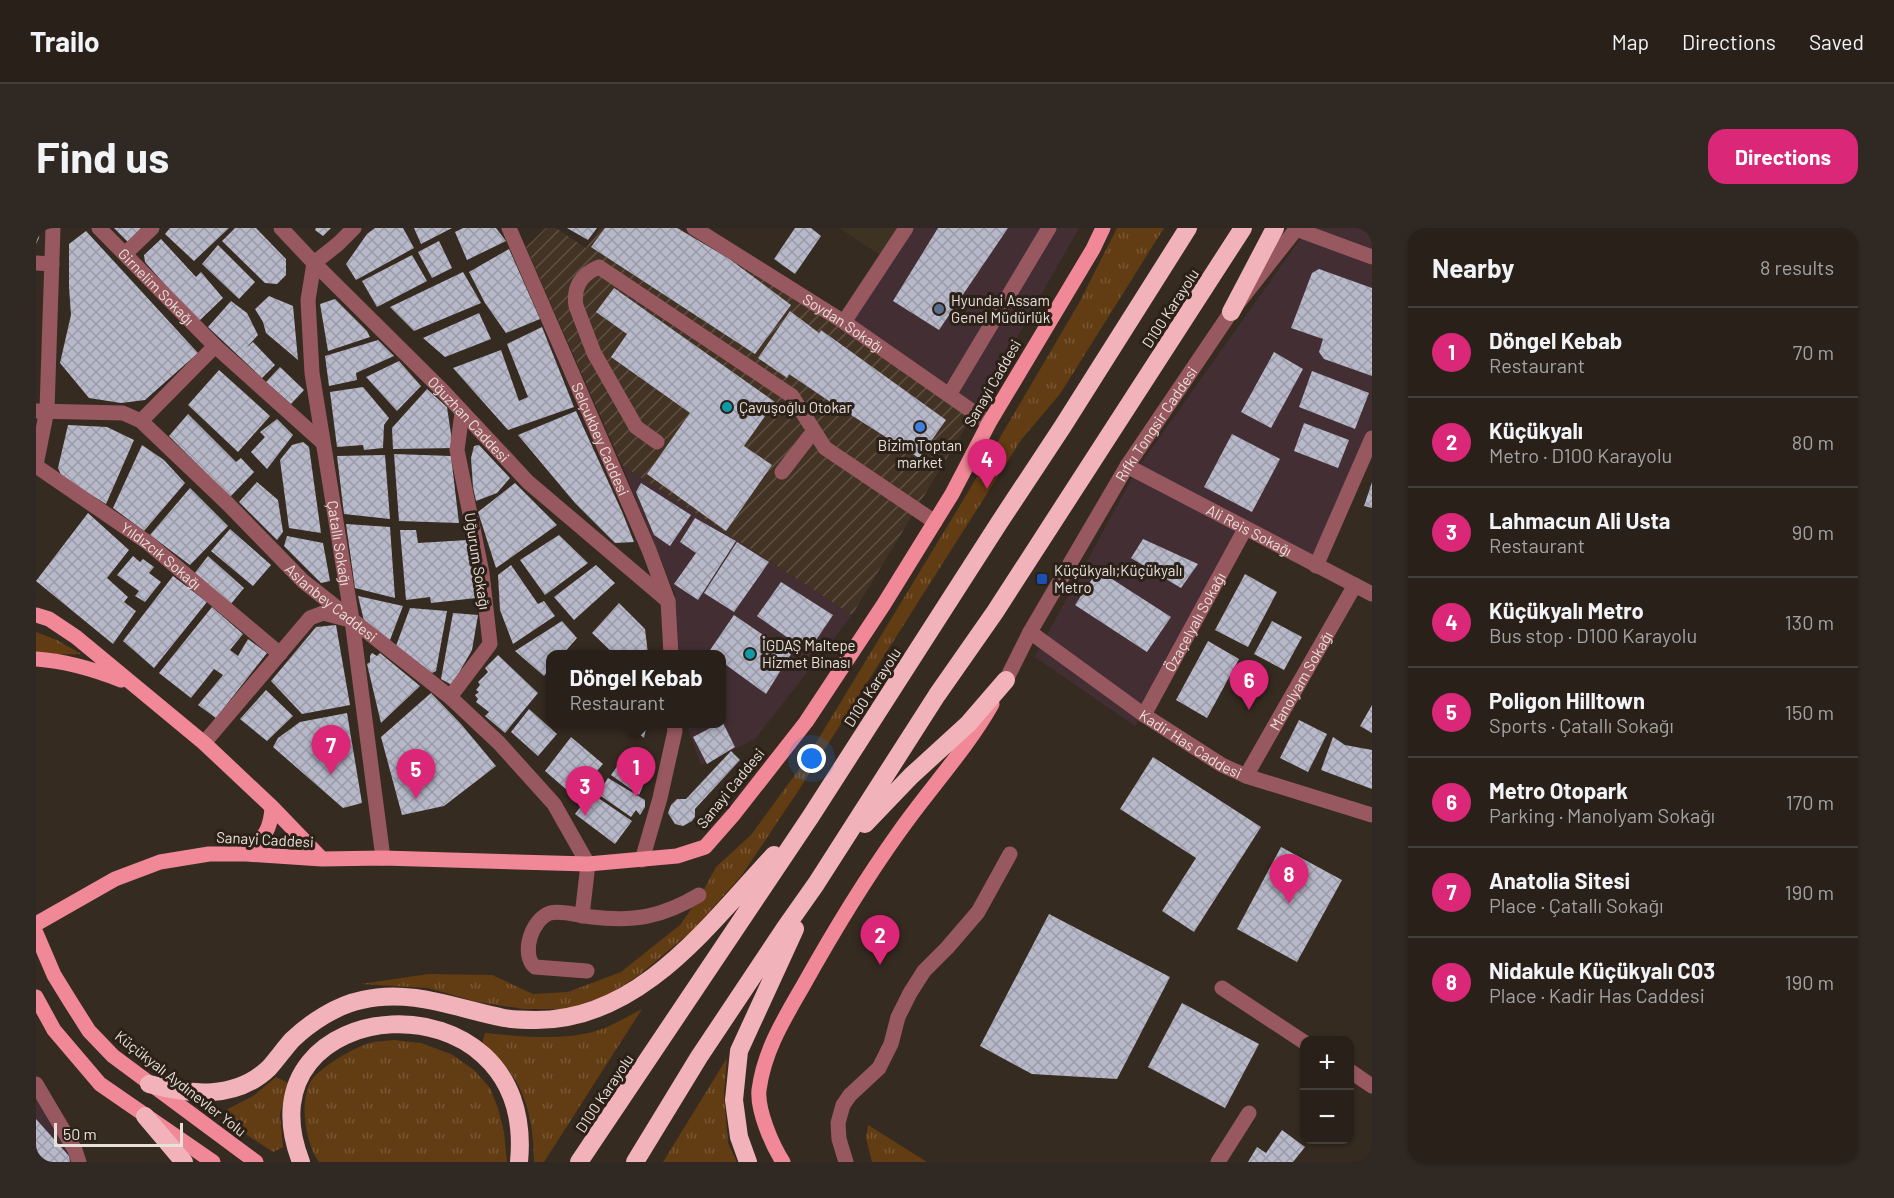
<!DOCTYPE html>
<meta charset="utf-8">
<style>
:root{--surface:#282019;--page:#302822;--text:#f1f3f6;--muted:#a5a3a2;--line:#443e38;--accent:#db2777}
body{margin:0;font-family:Barlow,sans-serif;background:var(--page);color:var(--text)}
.controls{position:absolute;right:18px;bottom:18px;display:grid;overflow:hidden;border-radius:12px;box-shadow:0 2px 4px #0004}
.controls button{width:54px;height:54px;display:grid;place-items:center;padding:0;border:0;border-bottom:2px solid var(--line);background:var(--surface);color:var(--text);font:30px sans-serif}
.scale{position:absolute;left:18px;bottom:15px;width:129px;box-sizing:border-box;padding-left:6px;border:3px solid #e8e1da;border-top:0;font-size:16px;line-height:21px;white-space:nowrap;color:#e8e1da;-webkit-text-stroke:4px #2c2118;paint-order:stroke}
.you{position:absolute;left:776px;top:531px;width:21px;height:21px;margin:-15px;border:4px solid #fff;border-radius:50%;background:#1a73e8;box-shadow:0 0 0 9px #1a73e833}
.badge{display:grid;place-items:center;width:39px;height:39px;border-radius:50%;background:var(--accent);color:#fff;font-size:20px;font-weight:700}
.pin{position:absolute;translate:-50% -50px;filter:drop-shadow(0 2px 3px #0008)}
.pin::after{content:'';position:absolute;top:32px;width:21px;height:18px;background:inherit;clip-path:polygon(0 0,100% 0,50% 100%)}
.popup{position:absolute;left:510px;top:422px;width:180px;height:78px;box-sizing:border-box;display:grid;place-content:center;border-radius:12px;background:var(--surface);filter:drop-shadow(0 2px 4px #0005);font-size:20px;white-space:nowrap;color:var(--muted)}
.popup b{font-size:22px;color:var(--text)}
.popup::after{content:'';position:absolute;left:50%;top:100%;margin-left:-12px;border:12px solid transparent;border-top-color:var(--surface)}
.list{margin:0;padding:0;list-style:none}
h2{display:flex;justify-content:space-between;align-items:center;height:78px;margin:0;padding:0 24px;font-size:26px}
h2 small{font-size:20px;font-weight:400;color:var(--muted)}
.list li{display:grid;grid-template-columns:39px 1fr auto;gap:18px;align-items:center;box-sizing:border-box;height:90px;padding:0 24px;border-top:2px solid var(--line)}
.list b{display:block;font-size:22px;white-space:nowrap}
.list p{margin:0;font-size:20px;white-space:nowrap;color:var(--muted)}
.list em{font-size:20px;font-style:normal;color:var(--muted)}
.map{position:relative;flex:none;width:1336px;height:934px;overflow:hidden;border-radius:18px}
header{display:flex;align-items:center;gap:36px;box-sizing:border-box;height:84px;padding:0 30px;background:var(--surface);border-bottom:2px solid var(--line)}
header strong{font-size:28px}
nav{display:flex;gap:33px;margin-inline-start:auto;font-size:21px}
.intro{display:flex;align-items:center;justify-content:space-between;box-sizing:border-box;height:144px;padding:0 36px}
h1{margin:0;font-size:42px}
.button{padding:15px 27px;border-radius:18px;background:var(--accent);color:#fff;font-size:21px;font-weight:700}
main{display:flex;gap:36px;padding:0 36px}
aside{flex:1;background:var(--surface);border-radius:18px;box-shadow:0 2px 4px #0004}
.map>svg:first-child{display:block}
</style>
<header>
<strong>Trailo</strong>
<nav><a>Map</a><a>Directions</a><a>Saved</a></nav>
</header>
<div class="intro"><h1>Find us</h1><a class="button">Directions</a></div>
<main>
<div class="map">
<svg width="1336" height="934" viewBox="0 0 1336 934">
<defs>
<pattern id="industrial-furrows" width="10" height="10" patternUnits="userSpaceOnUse" patternTransform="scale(1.5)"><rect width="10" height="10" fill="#433324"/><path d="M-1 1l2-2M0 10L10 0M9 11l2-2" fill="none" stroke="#5e5043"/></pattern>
<pattern id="grass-tufts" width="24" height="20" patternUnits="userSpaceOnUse" patternTransform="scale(1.5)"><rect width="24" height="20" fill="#623c12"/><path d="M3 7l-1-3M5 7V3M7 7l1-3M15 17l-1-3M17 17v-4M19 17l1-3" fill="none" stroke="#785834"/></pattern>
<pattern id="building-cross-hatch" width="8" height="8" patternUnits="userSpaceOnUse" patternTransform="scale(1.5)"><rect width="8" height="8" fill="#b7b8c9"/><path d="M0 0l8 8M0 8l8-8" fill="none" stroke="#9b9ba7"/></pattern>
</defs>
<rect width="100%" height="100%" fill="#362b21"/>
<path fill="#432f33" d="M 862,0 L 1043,0 L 935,190 L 800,96 Z
M 1272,0 L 1336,0 L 1336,212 L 1278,334 L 1213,300 L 1099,498 L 999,429 L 1101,241 Z
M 586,237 L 816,387 L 719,511 L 665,537 L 650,496 L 686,496 L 686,426 L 643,426 L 639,366 Z
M 0,869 L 30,918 L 34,934 L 0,934 Z"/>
<path fill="url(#industrial-furrows)" d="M 510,0 L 520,0 L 550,20 L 564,0 L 643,0 L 800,96 L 935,190 L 816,387 L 586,237 L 490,19 Z"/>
<path fill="#3e3323" d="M 803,0 L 862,0 L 844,27 Z"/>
<path fill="url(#grass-tufts)" d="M 1081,0 L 1128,0 L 1024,166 L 985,212 L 766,557 L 706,647 L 656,703 L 602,748 L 568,769 L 530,781 L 488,781 L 441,774 L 392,760 L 325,756 L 393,746 L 456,747 L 497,766 L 532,764 L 585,744 L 644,697 L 665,667 L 680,639 L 715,607 L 769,533 L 932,264 L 1043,75 Z
M 0,404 L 21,412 L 45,426 L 0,427 Z
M 606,781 L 508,934 L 498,934 C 498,901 492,865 470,839 C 463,830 454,823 446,816 L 449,805 C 481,808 515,812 547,806 C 568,803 587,791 606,781 Z
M 358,812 L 385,815 L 415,826 L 438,842 L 454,860 L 462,880 L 468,904 L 471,934 L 283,934 C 269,915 263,873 275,853 C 283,840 320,818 334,815 C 342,813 350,813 358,812 Z
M 691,830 L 688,866 L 692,915 L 701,934 L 627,934 Z
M 240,849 L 252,855 L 244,886 L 247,919 L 237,924 L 191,894 L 188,883 L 217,868 Z
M 832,897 L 891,934 L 836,934 L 830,910 Z"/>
<path fill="url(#building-cross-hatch)" d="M 0,0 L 4,0 L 3,10 L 0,16 Z
M 78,0 L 105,0 L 92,14 Z
M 134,0 L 193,0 L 158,33 L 129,6 Z
M 199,0 L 220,0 L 250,31 L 250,47 L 241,56 L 229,55 L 186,13 Z
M 280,0 L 295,0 L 287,8 L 279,2 Z
M 339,0 L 367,0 L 378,20 L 320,52 L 310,36 L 331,6 Z
M 378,0 L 416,0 L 385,16 Z
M 427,0 L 460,0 L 470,13 L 431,32 L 419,4 Z
M 531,0 L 561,0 L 552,12 Z
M 569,0 L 641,0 L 692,30 L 755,77 L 719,126 L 555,19 Z
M 759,0 L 775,0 L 785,8 L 759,46 L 738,31 Z
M 902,0 L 972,0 L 903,102 L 857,73 Z
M 50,3 L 162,125 L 109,172 L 85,175 L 53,170 L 24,135 L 35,87 L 33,59 L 33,16 Z
M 125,11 L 160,49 L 165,44 L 187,70 L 162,94 L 109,34 L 108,27 Z
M 403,13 L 416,40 L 396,50 L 382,24 Z
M 182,17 L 219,54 L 203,71 L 166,36 Z
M 473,21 L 504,91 L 470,105 L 449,75 L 433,44 Z
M 376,27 L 391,53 L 341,79 L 326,53 Z
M 1283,41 L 1336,60 L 1336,148 L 1288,131 L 1283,124 L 1287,111 L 1255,100 L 1276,45 Z
M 427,44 L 445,75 L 378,103 L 354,79 Z
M 578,60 L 739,174 L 708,218 L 736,237 L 690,303 L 611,246 L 654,185 L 575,129 L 591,106 L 560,84 Z
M 233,68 L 257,78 L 262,132 L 230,105 L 227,94 L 219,81 Z
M 299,71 L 331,103 L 334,109 L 292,123 L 284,76 Z
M 195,73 L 211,85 L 222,107 L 210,120 L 217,114 L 239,137 L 226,150 L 172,99 Z
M 754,83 L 783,105 L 785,102 L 910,192 L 883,230 L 793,173 L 753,146 L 751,150 L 722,130 Z
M 443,85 L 455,111 L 409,129 L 387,110 Z
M 506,99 L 538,179 L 472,202 L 417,140 L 465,122 L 483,173 L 492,169 L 471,116 Z
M 342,112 L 358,128 L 320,145 L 321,152 L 293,158 L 289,128 Z
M 1238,124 L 1267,141 L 1235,200 L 1205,184 Z
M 363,133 L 385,158 L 361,183 L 330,149 Z
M 244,139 L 268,162 L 255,176 L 230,154 Z
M 183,142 L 234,188 L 202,224 L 152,177 Z
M 1276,143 L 1333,165 L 1319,201 L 1263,179 Z
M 327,159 L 353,190 L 348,197 L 347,220 L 328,222 L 327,217 L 301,219 L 294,164 Z
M 391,161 L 411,179 L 417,220 L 357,221 L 356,200 Z
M 540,183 L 587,286 L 598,314 L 579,315 L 539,275 L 482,207 Z
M 152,186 L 200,234 L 205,230 L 218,244 L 194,269 L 133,208 Z
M 241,191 L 257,207 L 231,241 L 215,224 L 229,209 L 224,204 Z
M 1268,195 L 1313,212 L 1302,240 L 1258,223 Z
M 32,197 L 71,199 L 98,212 L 70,276 L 26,249 L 22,240 Z
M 1196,206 L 1244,231 L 1216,284 L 1168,259 Z
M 267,214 L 273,219 L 285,305 L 253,300 L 244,232 L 256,217 Z
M 106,217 L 128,232 L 149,255 L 108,303 L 77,280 Z
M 443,217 L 474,250 L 461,265 L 440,273 L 437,259 L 435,230 L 438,218 Z
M 358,226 L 415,228 L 423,295 L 363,293 Z
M 349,227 L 354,291 L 308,286 L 301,228 Z
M 221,254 L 242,272 L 247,304 L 241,312 L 203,274 Z
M 1336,254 L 1336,280 L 1328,278 Z
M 479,255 L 521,297 L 460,340 L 442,284 Z
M 605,255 L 655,287 L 634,318 L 618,307 L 600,264 Z
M 154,260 L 192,298 L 154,337 L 114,307 Z
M 52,285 L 93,322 L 71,350 L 92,369 L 88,374 L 100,383 L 77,416 L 0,353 Z
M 659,290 L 700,313 L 662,372 L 638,356 L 660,325 L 644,314 Z
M 310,296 L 354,299 L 359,370 L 319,360 Z
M 194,301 L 235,337 L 217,358 L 175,323 Z
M 364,302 L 380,302 L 382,315 L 432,312 L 440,370 L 395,375 L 394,369 L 370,372 Z
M 523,307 L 552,335 L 509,367 L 484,332 Z
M 251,308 L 287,315 L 294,353 L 285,355 L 248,318 Z
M 1107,311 L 1162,336 L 1145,360 L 1095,330 Z
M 701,314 L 733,334 L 698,384 L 668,365 Z
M 97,328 L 104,334 L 107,331 L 118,339 L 113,345 L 125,354 L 109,374 L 99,368 L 103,363 L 81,347 Z
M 172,328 L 208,360 L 194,377 L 158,346 Z
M 475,337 L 502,376 L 508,373 L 519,388 L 477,416 L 464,382 L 462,347 Z
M 560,337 L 579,355 L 538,392 L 518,369 Z
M 1062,342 L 1135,389 L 1111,424 L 1039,377 Z
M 1209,346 L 1241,364 L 1212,419 L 1179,402 Z
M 137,348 L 171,374 L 118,440 L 87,413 Z
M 745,354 L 797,387 L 772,424 L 721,388 Z
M 322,368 L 367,378 L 354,412 L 328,393 Z
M 583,375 L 609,401 L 612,426 L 578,426 L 556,405 Z
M 176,379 L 207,406 L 194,422 L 202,428 L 212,411 L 231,425 L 180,490 L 162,477 L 187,447 L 178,441 L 155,470 L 123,445 Z
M 374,380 L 411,383 L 400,443 L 396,445 L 360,418 Z
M 417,385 L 442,387 L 436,422 L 416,457 L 405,451 Z
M 698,387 L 755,426 L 730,466 L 686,434 L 686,426 L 672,425 Z
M 526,393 L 541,410 L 527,426 L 514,426 L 514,440 L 508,448 L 479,423 Z
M 1236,393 L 1266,409 L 1248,442 L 1218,426 Z
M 300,397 L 314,477 L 266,486 L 235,453 L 280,399 Z
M 1172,413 L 1203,431 L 1171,490 L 1140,472 Z
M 336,425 L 341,428 L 344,425 L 384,458 L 345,495 L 331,436 L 334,434 L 334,428 Z
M 462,427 L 502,465 L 469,505 L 449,488 L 453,484 L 440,474 L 442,471 L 439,467 L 443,464 L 440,462 L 444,457 L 442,454 L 452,444 L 449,440 Z
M 230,462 L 257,488 L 231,513 L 204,491 Z
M 395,465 L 425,496 L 460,538 L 408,578 L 366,587 L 345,509 Z
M 1336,477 L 1336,505 L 1324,498 Z
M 493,481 L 521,506 L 502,528 L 475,504 Z
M 311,485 L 326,575 L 307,580 L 237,519 L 242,510 L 264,494 Z
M 1263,492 L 1291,506 L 1272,544 L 1244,530 Z
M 687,495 L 699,519 L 671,536 L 657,509 L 682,496 Z
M 591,496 L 611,496 L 608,510 Z
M 535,509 L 567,536 L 539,569 L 509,543 Z
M 1297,509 L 1309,517 L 1336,522 L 1336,561 L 1285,542 Z
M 695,523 L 704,532 L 659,581 L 659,589 L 656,593 L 647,598 L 639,596 L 632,585 L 635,577 L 641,571 L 650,571 Z
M 1117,529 L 1225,599 L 1158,704 L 1126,683 L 1160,630 L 1084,581 Z
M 585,533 L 609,553 L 603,567 L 575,547 Z
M 572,550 L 609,572 L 609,579 L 604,587 L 600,582 L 595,589 L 562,566 Z
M 555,565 L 596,593 L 579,616 L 539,586 Z
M 1245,619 L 1306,652 L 1261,734 L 1201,701 Z
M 1013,686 L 1134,749 L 1081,851 L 996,846 L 944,818 Z
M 1146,775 L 1223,816 L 1189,880 L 1112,839 Z
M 0,891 L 33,928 L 34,934 L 0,934 Z
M 1246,902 L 1269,919 L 1257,934 L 1212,934 L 1221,919 L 1230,925 Z"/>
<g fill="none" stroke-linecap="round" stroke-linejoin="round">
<g stroke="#985860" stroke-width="15">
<path id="s1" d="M 63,0 L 179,118"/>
<path id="s2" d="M 245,0 L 278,35 L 407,163 L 492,254 L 632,373"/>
<path id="s3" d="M 318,0 L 302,16 L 278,35 L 272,72 L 276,145 L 316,392 L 347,630"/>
<path id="s4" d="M 473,0 L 613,322 L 632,373 L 635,426"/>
<path id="s5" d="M 658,0 L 808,94 L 953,195"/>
<path d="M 1260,1 L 1336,29"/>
<path d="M 89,26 L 116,0"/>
<path d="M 0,35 L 16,36"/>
<path d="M 808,94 L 870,0"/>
<path d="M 913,167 L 1013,0"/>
<path id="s6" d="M 0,183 L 87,185 L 105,193 L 191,275 L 267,353 L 414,469 L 463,515 L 518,576 L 552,636 L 546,688"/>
<path d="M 105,193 L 179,118 L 286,214"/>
<path d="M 621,214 L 600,199 L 558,125 L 540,78 C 537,60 545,46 563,39 L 756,168 L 789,220 L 899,294"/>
<path d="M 0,237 L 11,182 L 17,0"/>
<path id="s7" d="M 0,238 L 111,314 L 244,426"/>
<path id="s8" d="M 1091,238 L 1336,366"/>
<path d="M 746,244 L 773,209 L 780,206"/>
<path d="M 1280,338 L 1336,210"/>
<path id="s9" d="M 994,404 L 1108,487 L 1186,537 L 1210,548 L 1336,587"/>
<path id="s10" d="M 970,452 L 994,404 L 1091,238 L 1195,84 L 1261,0"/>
<path d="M 414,469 L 454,416 L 446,345 L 421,222 L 426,185"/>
<path id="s11" d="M 1108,487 L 1209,301"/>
<path d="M 168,515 L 274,390 L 287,385 L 310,391"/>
<path id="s12" d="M 1210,548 L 1319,357"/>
<path d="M 606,632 L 624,570 L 639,503 L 638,496"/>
<path d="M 551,743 L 499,739 C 484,726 496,691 514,685 C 526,682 544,688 556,689 C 598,694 626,689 663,667"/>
<path d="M 1186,760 L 1268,814"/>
<path d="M 1314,843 L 1336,858"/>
<path d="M 0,856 L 39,922 L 43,934"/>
<path d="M 810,934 L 803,911 L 802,895 L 807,877 L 814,867 L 843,840 L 855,816 L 862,789 L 874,765 L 888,743 L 911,720 L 942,684 L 974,626"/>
<path d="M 1182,934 L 1213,885"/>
</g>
<path stroke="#f18897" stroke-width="15" d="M 0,387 L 13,391 L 40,409 L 168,515 L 236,579 L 286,631
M 0,431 C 30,433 57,441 85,452
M 210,626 C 227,610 235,603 236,579
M 0,696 L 79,651 L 124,634 L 173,626 L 210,626 L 286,631 L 347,630 L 552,636 L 641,628 L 669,619 L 698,586 L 770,494 L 848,376 L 916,266 L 953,195 L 1057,21 L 1067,0
M 0,705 L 18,747 L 34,773 L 53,803 L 77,828 L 220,934
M 0,769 L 18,802 L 64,856 L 177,934
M 747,934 C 736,917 721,882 723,862 C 728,823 748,791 767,758 C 796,706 828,653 863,604 C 893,561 930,522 956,476"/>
<path stroke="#f2b2b9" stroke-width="18" d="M 1195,84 L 1239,0
M 829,596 L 875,548 L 932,496 L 970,452
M 113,856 C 154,867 200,872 233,840 C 241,831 248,821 256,812 C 275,794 301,777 326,772 C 376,760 421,781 468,790 C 479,792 490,792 500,792 C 605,792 673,696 738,627
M 109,888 L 148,934
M 265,934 C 198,763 502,738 483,934
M 543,934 L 775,588 L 963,295 L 1027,198 L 1152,0
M 599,934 L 663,829 L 749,700 L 780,656 L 901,467 L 959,384 L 1207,0
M 712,934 L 703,909 L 698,872 L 703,823 L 759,701"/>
</g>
<circle fill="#5c6f8a" stroke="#2c2118" stroke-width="2" cx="903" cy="81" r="6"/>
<g fill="#0f9aa8" stroke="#2c2118" stroke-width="2">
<circle cx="691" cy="179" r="6"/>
<circle cx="714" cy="426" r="6"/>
</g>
<circle fill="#3f7fe0" stroke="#2c2118" stroke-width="2" cx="884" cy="199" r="6"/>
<rect fill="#1a4fb4" stroke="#2c2118" stroke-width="2" x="1000" y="345" width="12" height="12" rx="3"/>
<g text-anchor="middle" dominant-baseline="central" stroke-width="6" stroke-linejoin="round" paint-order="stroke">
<g font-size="15" fill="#e8e1da" stroke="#2c2118">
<text stroke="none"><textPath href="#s1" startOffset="82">Girnelim Sokağı</textPath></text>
<text transform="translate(1134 80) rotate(-57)">D100 Karayolu</text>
<text stroke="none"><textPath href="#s5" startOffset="177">Soydan Sokağı</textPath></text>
<text transform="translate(956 155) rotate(-60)">Sanayi Caddesi</text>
<text stroke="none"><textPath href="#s2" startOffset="268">Oğuzhan Caddesi</textPath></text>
<text stroke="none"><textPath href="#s10" startOffset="297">Rıfkı Tongsir Caddesi</textPath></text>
<text stroke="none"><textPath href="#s4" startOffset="230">Selçukbey Caddesi</textPath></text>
<text stroke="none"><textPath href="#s8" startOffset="138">Ali Reis Sokağı</textPath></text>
<text stroke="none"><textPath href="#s3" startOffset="336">Çatallı Sokağı</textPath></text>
<text stroke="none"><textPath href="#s7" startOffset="154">Yıldızcık Sokağı</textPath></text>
<text transform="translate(442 333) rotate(81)">Uğurum Sokağı</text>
<text stroke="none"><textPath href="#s6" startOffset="370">Aslanbey Caddesi</textPath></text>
<text stroke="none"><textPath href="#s11" startOffset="106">Özaçelyalı Sokağı</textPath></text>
<text stroke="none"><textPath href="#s12" startOffset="110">Manolyam Sokağı</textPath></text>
<text transform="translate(836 459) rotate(-57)">D100 Karayolu</text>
<text stroke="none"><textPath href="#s9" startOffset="196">Kadir Has Caddesi</textPath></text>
<text transform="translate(694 560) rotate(-51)">Sanayi Caddesi</text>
<text transform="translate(229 611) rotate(3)">Sanayi Caddesi</text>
<text transform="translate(145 855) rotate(38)">Küçükyalı Aydınevler Yolu</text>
<text transform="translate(568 865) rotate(-56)">D100 Karayolu</text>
</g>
<g font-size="15" fill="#e8e1da" stroke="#2c2118" text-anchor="start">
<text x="915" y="72">Hyundai Assam<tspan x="915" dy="17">Genel Müdürlük</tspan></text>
<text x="703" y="179">Çavuşoğlu Otokar</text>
<text x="884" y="217" text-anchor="middle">Bizim Toptan<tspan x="884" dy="17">market</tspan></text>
<text x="1018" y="342">Küçükyalı;Küçükyalı<tspan x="1018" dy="17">Metro</tspan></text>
<text x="726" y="417">İGDAŞ Maltepe<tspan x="726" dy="17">Hizmet Binası</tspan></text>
</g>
</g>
</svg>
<div class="controls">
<button>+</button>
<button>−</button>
</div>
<div class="scale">50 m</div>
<div class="you"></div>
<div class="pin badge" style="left:600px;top:569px">1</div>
<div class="popup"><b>Döngel Kebab</b>Restaurant</div>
<div class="pin badge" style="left:844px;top:737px">2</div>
<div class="pin badge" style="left:549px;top:588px">3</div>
<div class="pin badge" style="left:951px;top:261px">4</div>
<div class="pin badge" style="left:380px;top:571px">5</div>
<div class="pin badge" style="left:1213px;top:482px">6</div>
<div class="pin badge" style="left:295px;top:547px">7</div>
<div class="pin badge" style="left:1253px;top:676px">8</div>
</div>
<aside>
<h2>Nearby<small>8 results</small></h2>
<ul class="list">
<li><span class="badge">1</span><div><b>Döngel Kebab</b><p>Restaurant</p></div><em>70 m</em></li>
<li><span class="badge">2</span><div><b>Küçükyalı</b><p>Metro · D100 Karayolu</p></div><em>80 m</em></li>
<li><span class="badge">3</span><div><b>Lahmacun Ali Usta</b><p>Restaurant</p></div><em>90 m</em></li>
<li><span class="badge">4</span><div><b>Küçükyalı Metro</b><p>Bus stop · D100 Karayolu</p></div><em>130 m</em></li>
<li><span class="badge">5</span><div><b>Poligon Hilltown</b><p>Sports · Çatallı Sokağı</p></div><em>150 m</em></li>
<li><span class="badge">6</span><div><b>Metro Otopark</b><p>Parking · Manolyam Sokağı</p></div><em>170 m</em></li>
<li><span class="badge">7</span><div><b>Anatolia Sitesi</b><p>Place · Çatallı Sokağı</p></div><em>190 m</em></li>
<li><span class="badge">8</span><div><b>Nidakule Küçükyalı C03</b><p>Place · Kadir Has Caddesi</p></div><em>190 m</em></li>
</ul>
</aside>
</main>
